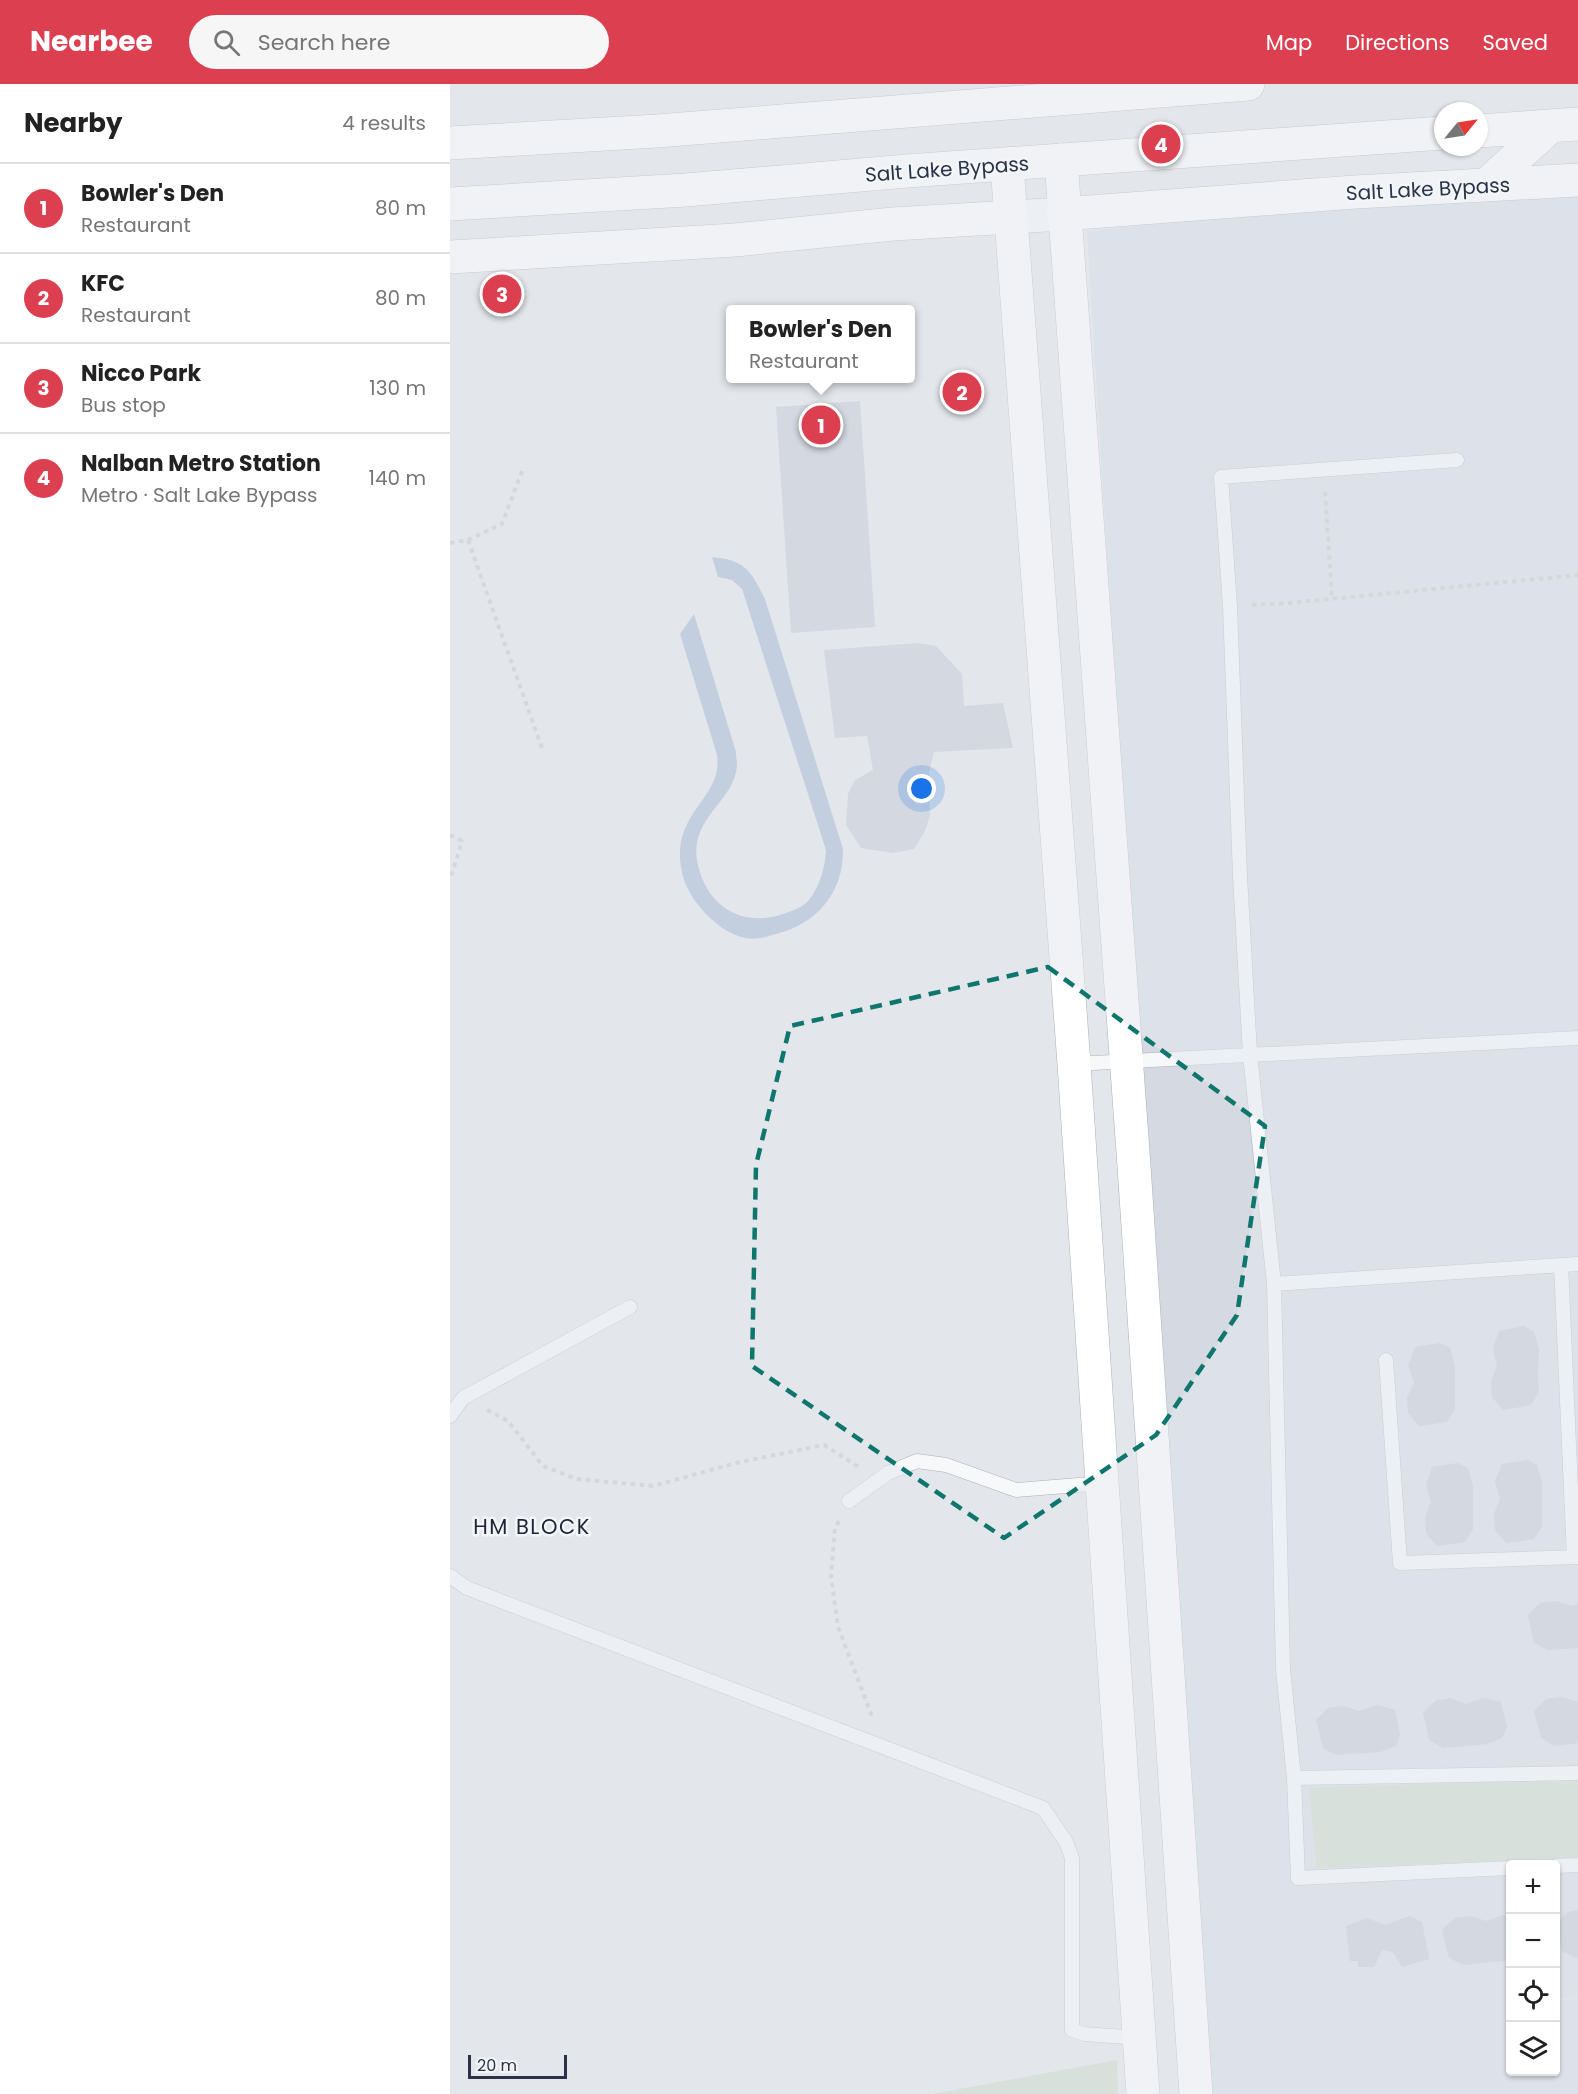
<!DOCTYPE html>
<meta charset="utf-8">
<style>
:root{--surface:#fff;--page:#f6f6f6;--text:#222;--muted:#767676;--line:#e0e0e0;--accent:#db3f50}
body{margin:0;font-family:Poppins,sans-serif;background:var(--page);color:var(--text)}
.controls{position:absolute;right:18px;bottom:18px;display:grid;overflow:hidden;border-radius:6px;box-shadow:0 2px 4px #0004}
.controls button{width:54px;height:54px;display:grid;place-items:center;padding:0;border:0;border-bottom:2px solid var(--line);background:var(--surface);color:var(--text);font:30px sans-serif}
.compass{position:absolute;left:984px;top:18px;width:54px;height:54px;border-radius:50%;background:var(--surface);box-shadow:0 2px 4px #0004;rotate:60deg}
.scale{position:absolute;left:18px;bottom:15px;width:99px;box-sizing:border-box;padding-left:6px;border:3px solid #293347;border-top:0;font-size:16px;line-height:21px;white-space:nowrap;color:#293347;-webkit-text-stroke:4px #f3f6f9;paint-order:stroke}
.you{position:absolute;left:472px;top:705px;width:21px;height:21px;margin:-15px;border:4px solid #fff;border-radius:50%;background:#1a73e8;box-shadow:0 0 0 9px #1a73e833}
.badge{display:grid;place-items:center;width:39px;height:39px;border-radius:50%;background:var(--accent);color:#fff;font-size:20px;font-weight:700}
.pin{position:absolute;translate:-50% -50%;border:3px solid #fff;box-shadow:0 2px 6px #0006}
.popup{position:absolute;left:276px;top:221px;width:189px;height:78px;box-sizing:border-box;display:grid;place-content:center;border-radius:6px;background:var(--surface);filter:drop-shadow(0 2px 4px #0005);font-size:20px;white-space:nowrap;color:var(--muted)}
.popup b{font-size:22px;color:var(--text)}
.popup::after{content:'';position:absolute;left:50%;top:100%;margin-left:-12px;border:12px solid transparent;border-top-color:var(--surface)}
.list{margin:0;padding:0;list-style:none}
h2{display:flex;justify-content:space-between;align-items:center;height:78px;margin:0;padding:0 24px;font-size:26px}
h2 small{font-size:20px;font-weight:400;color:var(--muted)}
.list li{display:grid;grid-template-columns:39px 1fr auto;gap:18px;align-items:center;box-sizing:border-box;height:90px;padding:0 24px;border-top:2px solid var(--line)}
.list b{display:block;font-size:22px;white-space:nowrap}
.list p{margin:0;font-size:20px;white-space:nowrap;color:var(--muted)}
.list em{font-size:20px;font-style:normal;color:var(--muted)}
.icon{flex:none;width:33px;height:33px;fill:none;stroke:currentColor;stroke-width:2;stroke-linecap:round;stroke-linejoin:round}
.map{position:relative;flex:none;width:1128px;height:2010px;overflow:hidden}
header{display:flex;align-items:center;gap:36px;box-sizing:border-box;height:84px;padding:0 30px;background:var(--accent);color:#fff}
header strong{font-size:28px}
nav{display:flex;gap:33px;margin-inline-start:auto;font-size:21px}
.search{width:420px;height:54px;background:var(--page);display:flex;align-items:center;gap:15px;box-sizing:border-box;padding:0 21px;border-radius:33px;color:var(--muted);font-size:22px}
main{display:flex}
aside{flex:1;background:var(--surface)}
.map>svg:first-child{display:block}
</style>
<header>
<strong>Nearbee</strong>
<div class="search"><svg class="icon" aria-label="search" viewBox="0 0 24 24"><circle cx="10" cy="10" r="6"/><path d="M15 15l6 6"/></svg>Search here</div>
<nav><a>Map</a><a>Directions</a><a>Saved</a></nav>
</header>
<main>
<aside>
<h2>Nearby<small>4 results</small></h2>
<ul class="list">
<li><span class="badge">1</span><div><b>Bowler's Den</b><p>Restaurant</p></div><em>80 m</em></li>
<li><span class="badge">2</span><div><b>KFC</b><p>Restaurant</p></div><em>80 m</em></li>
<li><span class="badge">3</span><div><b>Nicco Park</b><p>Bus stop</p></div><em>130 m</em></li>
<li><span class="badge">4</span><div><b>Nalban Metro Station</b><p>Metro · Salt Lake Bypass</p></div><em>140 m</em></li>
</ul>
</aside>
<div class="map">
<svg width="1128" height="2010" viewBox="0 0 1128 2010">
<rect width="100%" height="100%" fill="#e3e7ec"/>
<path fill="#d4d9e2" d="M 1128,111 L 1128,1914 L 1106,1915 L 1106,1780 L 1060,1780 L 1060,1988 L 1106,1988 L 1106,1916 L 1128,1915 L 1128,2010 L 762,2010 L 684,905 L 637,147 L 879,122 Z"/>
<path fill="#c8d7c4" d="M 1128,1695 L 1128,1774 L 867,1784 L 859,1704 Z
M 667,1976 L 668,2010 L 482,2010 Z"/>
<path fill="#9cb2cf" d="M 262,473 C 296,476 301,487 315,515 L 393,765 C 394,807 368,840 326,850 C 316,853 306,856 295,854 C 270,849 242,820 234,796 C 214,729 274,717 267,671 L 230,550 L 244,530 L 286,668 C 286,672 287,677 287,682 C 284,719 237,734 248,781 C 257,821 290,843 330,831 C 339,828 352,824 358,817 C 370,803 375,783 376,766 L 292,505 L 282,496 L 268,493 Z"/>
<path fill="#c0c5d0" d="M 410,317 L 425,543 L 341,549 L 326,323 Z
M 468,559 L 486,562 L 512,590 L 514,622 L 553,619 L 563,664 L 484,668 L 479,688 L 480,732 L 474,749 L 464,765 L 443,769 L 411,764 L 396,741 L 398,710 L 405,696 L 423,686 L 417,652 L 385,654 L 374,566 Z
M 1074,1242 L 1084,1248 L 1089,1265 L 1088,1292 L 1089,1308 L 1081,1321 L 1053,1326 L 1042,1313 L 1041,1297 L 1047,1282 L 1043,1264 L 1049,1247 Z
M 990,1259 L 1000,1264 L 1005,1281 L 1005,1325 L 997,1338 L 969,1342 L 958,1329 L 957,1313 L 964,1299 L 958,1281 L 965,1263 Z
M 1077,1376 L 1087,1381 L 1092,1398 L 1092,1442 L 1084,1455 L 1056,1459 L 1045,1446 L 1044,1430 L 1050,1415 L 1045,1397 L 1052,1380 Z
M 1008,1379 L 1018,1384 L 1023,1401 L 1023,1445 L 1015,1458 L 987,1462 L 976,1449 L 975,1433 L 981,1418 L 976,1401 L 982,1383 Z
M 1106,1517 L 1121,1522 L 1128,1520 L 1128,1564 L 1098,1566 L 1084,1559 L 1078,1531 L 1090,1519 Z
M 1112,1613 L 1128,1618 L 1128,1659 L 1104,1662 L 1091,1654 L 1084,1627 L 1096,1615 Z
M 1000,1614 L 1016,1620 L 1033,1614 L 1051,1618 L 1057,1643 L 1052,1654 L 1037,1660 L 993,1664 L 979,1656 L 973,1629 L 985,1617 Z
M 927,1621 L 945,1626 L 950,1651 L 946,1662 L 930,1668 L 886,1671 L 873,1664 L 866,1636 L 878,1624 L 894,1622 L 909,1627 Z
M 1128,1826 L 1128,1874 L 1126,1874 L 1112,1867 L 1106,1839 L 1118,1828 Z
M 1053,1831 L 1060,1833 L 1060,1876 L 1013,1881 L 999,1874 L 992,1846 L 1005,1834 L 1021,1832 L 1036,1837 Z
M 960,1832 L 972,1838 L 979,1875 L 952,1883 L 943,1868 L 932,1866 L 924,1883 L 908,1883 L 908,1877 L 900,1877 L 896,1842 L 917,1834 L 935,1841 Z"/>
<g fill="none" stroke-linecap="round" stroke-linejoin="round">
<defs>
<path id="service" d="M 1007,376 L 771,393 L 780,522 L 790,792 L 800,970 L 824,1200 L 1128,1180
M 624,980 L 1128,954
M 1111,1181 L 1124,1473
M 824,1200 L 833,1585 L 844,1694 L 848,1794 L 1060,1784
M 936,1276 L 950,1479 L 1128,1473
M 0,1332 L 13,1314 L 180,1223
M 399,1417 L 438,1389 L 467,1377 L 496,1381 L 566,1406 L 653,1399
M 0,1492 L 17,1504 L 593,1724 L 616,1758 L 622,1774 L 622,1946 L 634,1950 L 689,1954
M 844,1694 L 1128,1689
M 1106,1782 L 1128,1781"/>
<path id="tertiary" d="M 561,133 L 613,130"/>
<path id="secondary" d="M 611,76 L 684,1082 L 746,2010
M 557,81 L 624,980 L 693,2010"/>
<path id="primary" d="M 1029,47 L 1128,40
M 0,59 L 207,47 L 798,0
M 1036,101 L 1101,42
M 0,120 L 236,106 L 457,87 L 993,49
M 613,130 L 905,108 L 1128,96
M 0,173 L 285,156 L 443,140 L 561,133"/>
</defs>
<use href="#service" stroke="#abb1ba" stroke-width="15"/>
<use href="#tertiary" stroke="#abb1ba" stroke-width="34"/>
<use href="#secondary" stroke="#abb1ba" stroke-width="34"/>
<use href="#primary" stroke="#a1aab9" stroke-width="34"/>
<path stroke="#c1c5cb" stroke-width="4" stroke-dasharray="4.5 4.5" stroke-linecap="butt" d="M 875,408 L 882,515
M 18,456 L 93,667
M 0,459 L 18,456 L 52,440 L 72,387
M 802,521 L 839,519 L 1128,491
M 0,751 L 12,757 L 0,796
M 37,1326 L 58,1337 L 93,1382 L 127,1395 L 203,1402 L 286,1379 L 374,1361 L 409,1383
M 389,1437 L 385,1444 L 381,1492 L 388,1543 L 423,1635"/>
<use href="#service" stroke="#f7f8fa" stroke-width="14"/>
<use href="#tertiary" stroke="#f7f8fa" stroke-width="33"/>
<use href="#secondary" stroke="#fff" stroke-width="33"/>
<use href="#primary" stroke="#fff" stroke-width="33"/>
</g>
<path d="M0 0H1128V2010H0ZM 598,883 L 815,1042 L 787,1231 L 706,1351 L 554,1454 L 302,1282 L 306,1081 L 340,942 Z" fill="#e3e7ec" fill-opacity=".55" fill-rule="evenodd"/>
<path fill="none" stroke="#0f766e" stroke-width="4.5" stroke-dasharray="12 8" stroke-linejoin="round" d="M 598,883 L 815,1042 L 787,1231 L 706,1351 L 554,1454 L 302,1282 L 306,1081 L 340,942 Z"/>
<g text-anchor="middle" dominant-baseline="central" stroke-width="5" stroke-linejoin="round" paint-order="stroke">
<g font-size="20" fill="#293347" stroke="#f3f6f9">
<text transform="translate(497 85) rotate(-4)">Salt Lake Bypass</text>
<text transform="translate(978 105) rotate(-3)">Salt Lake Bypass</text>
</g>
<g font-size="21" letter-spacing="1.5" fill="#1b2438" stroke="#f3f6f9">
<text x="82" y="1442">HM BLOCK</text>
</g>
</g>
</svg>
<div class="controls">
<button>+</button>
<button>−</button>
<button><svg class="icon" aria-label="locate" viewBox="0 0 24 24"><circle cx="12" cy="12" r="6"/><path d="M12 2v4M12 18v4M2 12h4M18 12h4"/></svg></button>
<button><svg class="icon" aria-label="layers" viewBox="0 0 24 24"><path d="M12 4l9 5-9 5-9-5zM3 14l9 5 9-5"/></svg></button>
</div>
<svg class="compass" viewBox="-18 -18 36 36"><path d="M0-13l5 13h-10z" fill="#e53935"/><path d="M0 13l5-13h-10z" fill="#767676"/></svg>
<div class="scale">20 m</div>
<div class="you"></div>
<div class="pin badge" style="left:371px;top:341px">1</div>
<div class="popup"><b>Bowler's Den</b>Restaurant</div>
<div class="pin badge" style="left:512px;top:308px">2</div>
<div class="pin badge" style="left:52px;top:210px">3</div>
<div class="pin badge" style="left:711px;top:60px">4</div>
</div>
</main>
